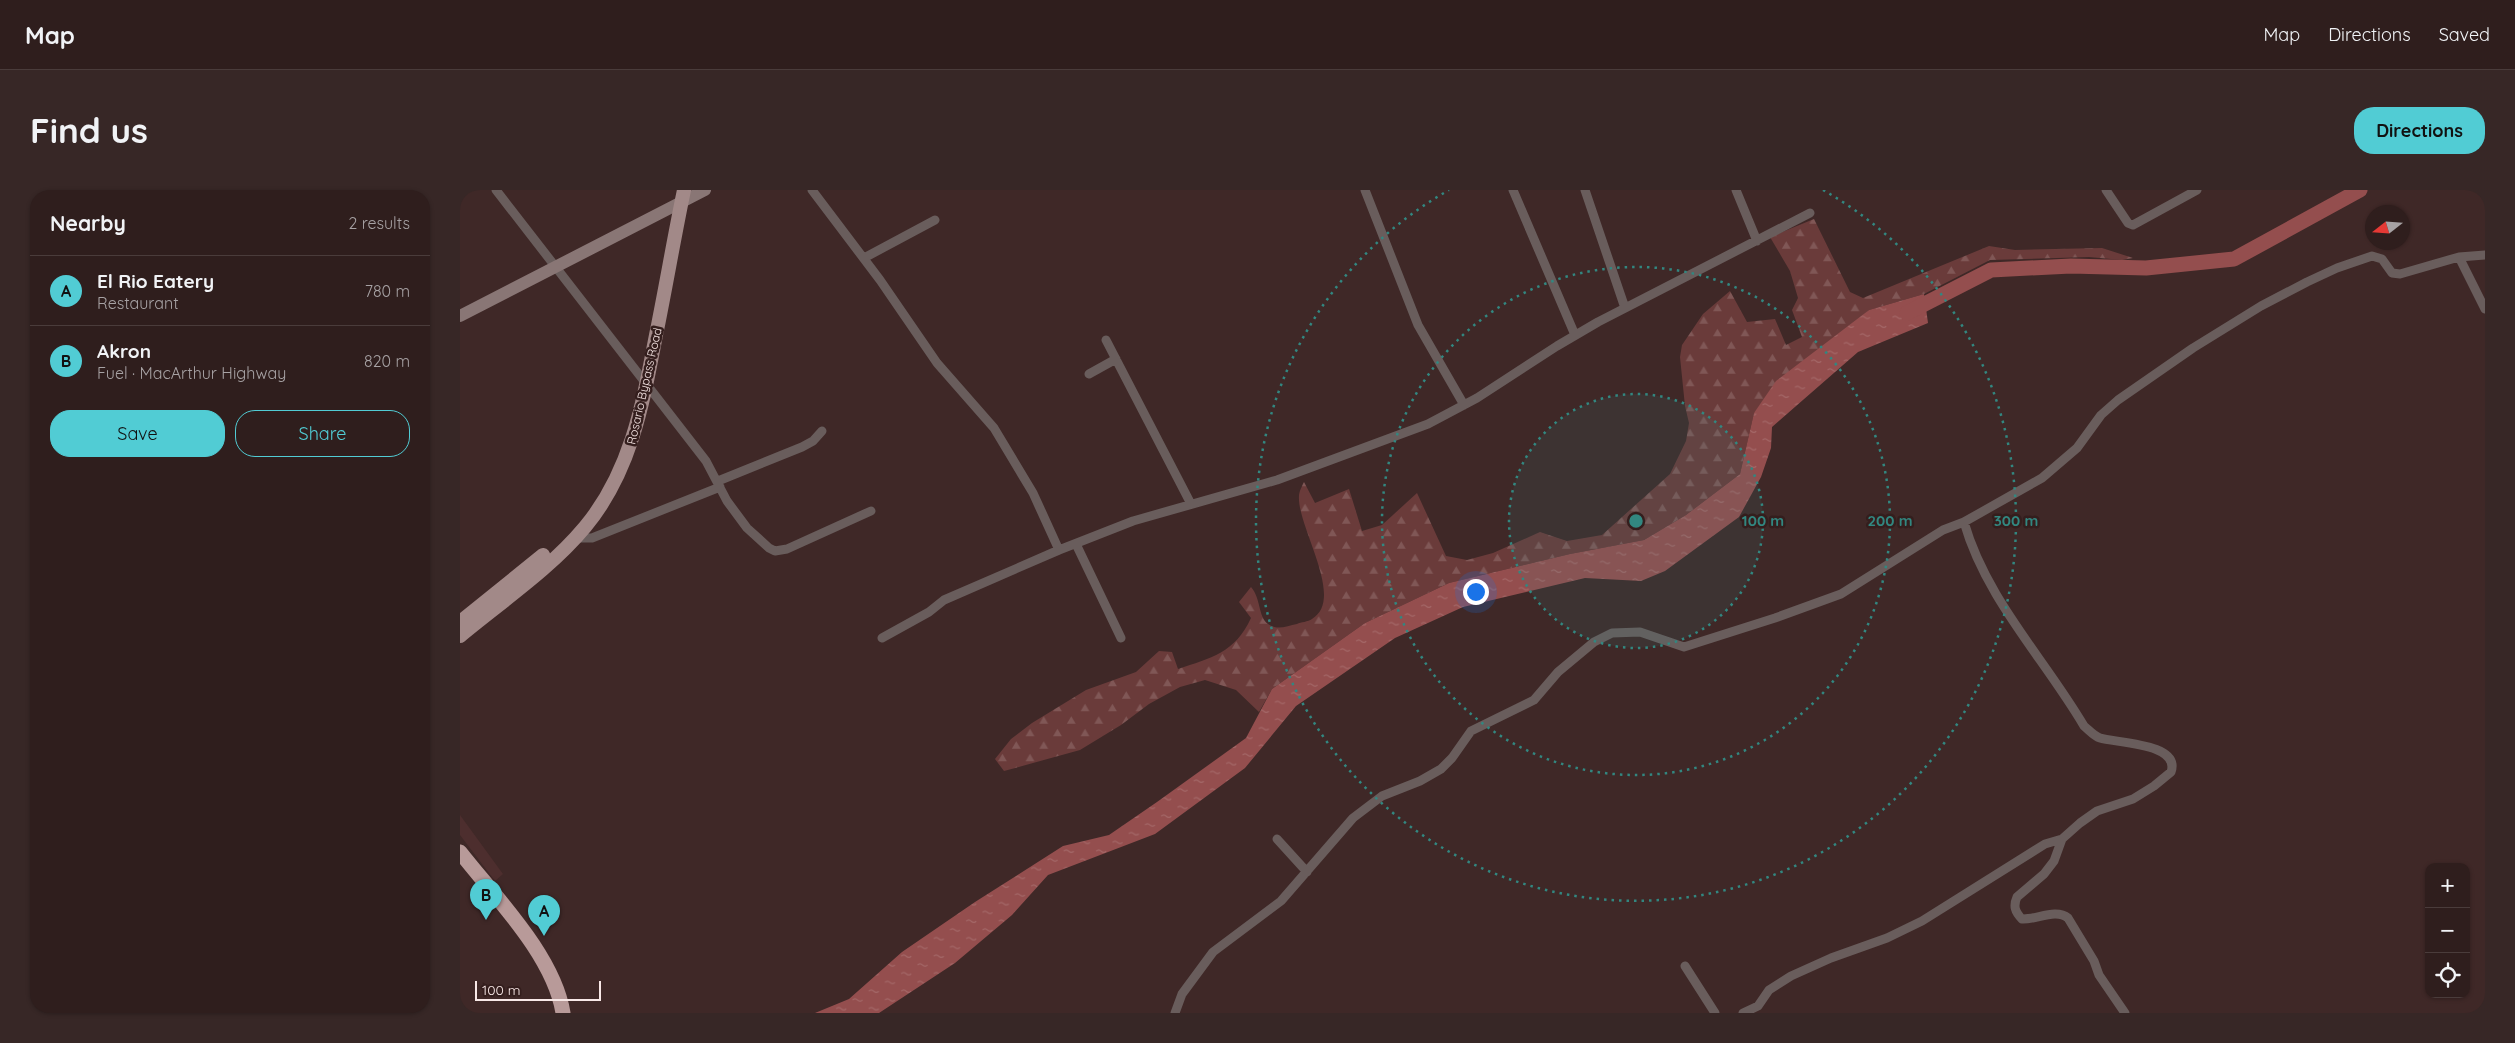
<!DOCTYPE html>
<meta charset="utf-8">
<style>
:root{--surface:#2f1e1d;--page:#372726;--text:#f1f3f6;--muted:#a7a2a4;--line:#4a3c3b;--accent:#51ccd4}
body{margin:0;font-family:Quicksand,sans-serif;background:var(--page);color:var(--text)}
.controls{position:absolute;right:15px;bottom:15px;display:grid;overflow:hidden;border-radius:10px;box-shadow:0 1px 4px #0004}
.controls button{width:45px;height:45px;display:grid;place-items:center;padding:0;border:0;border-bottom:1px solid var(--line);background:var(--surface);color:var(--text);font:25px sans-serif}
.compass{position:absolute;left:1905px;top:15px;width:45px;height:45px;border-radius:50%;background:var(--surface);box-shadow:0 1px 4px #0004;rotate:253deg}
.scale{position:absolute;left:15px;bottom:12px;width:126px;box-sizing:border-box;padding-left:5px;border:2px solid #f8e8e7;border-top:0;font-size:14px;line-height:18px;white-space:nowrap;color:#f8e8e7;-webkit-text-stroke:4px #341e1d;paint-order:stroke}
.you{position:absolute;left:1015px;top:401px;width:18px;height:18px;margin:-12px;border:4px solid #fff;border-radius:50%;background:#1a73e8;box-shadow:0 0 0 8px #1a73e833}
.badge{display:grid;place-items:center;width:32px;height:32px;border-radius:50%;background:var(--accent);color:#111;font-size:16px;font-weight:700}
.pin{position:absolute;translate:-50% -41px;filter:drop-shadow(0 1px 2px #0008)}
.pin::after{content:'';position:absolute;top:26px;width:18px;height:15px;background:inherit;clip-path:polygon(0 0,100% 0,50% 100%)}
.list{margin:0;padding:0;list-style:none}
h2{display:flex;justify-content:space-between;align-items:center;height:65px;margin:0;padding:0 20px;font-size:21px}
h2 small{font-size:16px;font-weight:400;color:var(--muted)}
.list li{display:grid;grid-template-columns:32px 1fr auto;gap:15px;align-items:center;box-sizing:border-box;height:70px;padding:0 20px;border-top:1px solid var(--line)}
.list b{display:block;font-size:19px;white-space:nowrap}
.list p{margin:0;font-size:16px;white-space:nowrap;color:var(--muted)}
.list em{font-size:16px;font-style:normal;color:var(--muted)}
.actions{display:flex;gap:10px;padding:15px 20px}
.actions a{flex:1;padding:11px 0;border:1px solid var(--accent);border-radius:20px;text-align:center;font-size:18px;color:var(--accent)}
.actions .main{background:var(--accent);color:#111}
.icon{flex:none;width:28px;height:28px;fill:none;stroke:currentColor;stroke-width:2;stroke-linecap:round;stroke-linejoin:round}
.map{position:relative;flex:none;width:2025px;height:823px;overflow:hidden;border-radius:20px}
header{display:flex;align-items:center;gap:30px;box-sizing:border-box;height:70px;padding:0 25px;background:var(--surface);border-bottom:1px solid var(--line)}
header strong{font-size:24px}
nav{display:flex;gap:28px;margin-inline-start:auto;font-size:18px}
.intro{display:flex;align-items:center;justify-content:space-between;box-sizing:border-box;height:120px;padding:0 30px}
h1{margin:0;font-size:35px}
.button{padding:12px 22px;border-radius:20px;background:var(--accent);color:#111;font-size:18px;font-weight:700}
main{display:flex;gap:30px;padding:0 30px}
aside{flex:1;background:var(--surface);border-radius:20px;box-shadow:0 1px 4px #0004}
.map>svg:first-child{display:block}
</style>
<header>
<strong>Map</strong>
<nav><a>Map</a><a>Directions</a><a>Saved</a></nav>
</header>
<div class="intro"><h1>Find us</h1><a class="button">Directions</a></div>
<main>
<aside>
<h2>Nearby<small>2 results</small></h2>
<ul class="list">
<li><span class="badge">A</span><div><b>El Rio Eatery</b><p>Restaurant</p></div><em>780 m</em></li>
<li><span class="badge">B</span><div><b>Akron</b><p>Fuel · MacArthur Highway</p></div><em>820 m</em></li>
</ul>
<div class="actions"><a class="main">Save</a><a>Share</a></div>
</aside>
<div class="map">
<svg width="2025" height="823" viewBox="0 0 2025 823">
<defs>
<pattern id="forest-firs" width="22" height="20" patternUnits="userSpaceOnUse" patternTransform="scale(1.25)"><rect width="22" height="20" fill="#6a3b3a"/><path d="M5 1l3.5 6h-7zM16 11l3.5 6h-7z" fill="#805756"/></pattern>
<pattern id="water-ripples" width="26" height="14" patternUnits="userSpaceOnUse" patternTransform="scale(1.25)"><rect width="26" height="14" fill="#944e4e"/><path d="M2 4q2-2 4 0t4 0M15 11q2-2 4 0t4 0" fill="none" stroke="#a46868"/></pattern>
</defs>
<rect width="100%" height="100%" fill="#3f2827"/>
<path fill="#4d2e2e" d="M 0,625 L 43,684 L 35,691 L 0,645 Z"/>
<path fill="url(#forest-firs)" d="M 1354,29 L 1390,102 L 1403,108 L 1529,56 L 1555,60 L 1642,58 L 1673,68 L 1662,70 L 1629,67 L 1530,70 L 1464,104 L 1409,120 L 1294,223 L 1280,284 L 1226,325 L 1184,350 L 1110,364 L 989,393 L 905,433 L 812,499 L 799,522 L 776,500 L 745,490 L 720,497 L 689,514 L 661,535 L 620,560 L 544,581 L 535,569 L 551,549 L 572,533 L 626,500 L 676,482 L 699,461 L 712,462 L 718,479 C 751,468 775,463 791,428 L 779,412 L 791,397 C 801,408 798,427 808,434 C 817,441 827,436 837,434 C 841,432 848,432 852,429 C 886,409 837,337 839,306 C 839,302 842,296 844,292 L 855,313 L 889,299 L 902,341 L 922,335 L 957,303 L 986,366 L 1007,370 L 1033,363 L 1080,342 L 1107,351 L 1142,345 L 1210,284 L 1226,251 L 1229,233 L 1225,216 L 1220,167 L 1222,155 L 1243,124 L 1270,101 L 1287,132 L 1315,129 L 1326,155 L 1342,147 L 1332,120 L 1338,108 L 1330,81 L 1310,47 Z"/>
<path fill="url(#water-ripples)" d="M 1464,104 L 1468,133 L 1398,162 L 1312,237 L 1311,258 L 1301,287 L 1279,327 L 1205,381 L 1181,391 L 1125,388 L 1003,417 L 935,448 L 836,516 L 785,578 L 695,644 L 588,685 L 552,725 L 495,773 L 419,823 L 355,823 L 389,809 L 442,762 L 515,712 L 603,656 L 649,645 L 697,612 L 786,548 L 812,499 L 905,433 L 989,393 L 1110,364 L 1184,350 L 1226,325 L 1280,284 L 1294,223 L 1316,191 L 1409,120 Z"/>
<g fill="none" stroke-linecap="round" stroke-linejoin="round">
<path stroke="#944e4e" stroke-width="15" d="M 1447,123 L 1531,80 L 1611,76 L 1686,78 L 1774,69 L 1900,0"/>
<path stroke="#695d5c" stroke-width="9" d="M 36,0 L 246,271 L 267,311 L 287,338 L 309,358 L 315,361 L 327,359 L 411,321
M 352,0 L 420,90 L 477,173 L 534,238 L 573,303 L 599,360
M 905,0 L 958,135 L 1004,215
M 1053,0 L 1115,145
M 1125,0 L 1165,118
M 1276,0 L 1297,51
M 1646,0 L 1668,33 L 1673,35 L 1737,0
M 1999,67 L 2025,119
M 404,68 L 475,30
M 646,150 L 731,314
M 629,184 L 656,169
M 258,291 L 342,257 L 353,251 L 362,241
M 1504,332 C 1526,409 1584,468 1624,536 C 1629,540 1634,546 1640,548 C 1656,553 1721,553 1711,582 L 1694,596 L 1673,609 L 1637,621 L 1620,633 L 1602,649 L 1594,671 L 1584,684 L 1557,707 C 1553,716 1555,722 1562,729 C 1576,730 1596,718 1608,728 L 1634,771 L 1639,785 L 1665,823
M 115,348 L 132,348 L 260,297
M 616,354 L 661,448
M 422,448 L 469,422 L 484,410 L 599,360 L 673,331 L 817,290 L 968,234 L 1017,208 L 1097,156 L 1138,132 L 1350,23
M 817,649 L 847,682
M 1225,776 L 1255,823
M 715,823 L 722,804 L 753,762 L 821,711 L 893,628 L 922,606 L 960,591 L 981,579 L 992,568 L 1011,541 L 1074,510 L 1098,482 L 1134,452 L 1152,443 L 1180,442 L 1224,457 L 1315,428 L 1381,404 L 1483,340 L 1504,332 L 1582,288 L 1617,258 L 1641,225 L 1658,210 L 1733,158 L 1801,116 L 1847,92 L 1877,78 L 1912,66 L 1922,69 L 1932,83 L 1940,84 L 1999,67 L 2025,65
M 1283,823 L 1298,816 L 1309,800 L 1331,786 L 1371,768 L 1427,748 L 1462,731 L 1585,654 L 1602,649"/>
<path stroke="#897675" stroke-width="12" d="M 0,126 L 245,0"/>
<path stroke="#a28988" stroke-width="14" d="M 0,432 L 83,365
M 0,446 C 42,411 90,379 125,337 C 171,282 183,213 196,145 C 206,96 214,48 224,0"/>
<path stroke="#b89a99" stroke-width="15" d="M 0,662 C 36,708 94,766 103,823"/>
</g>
<circle cx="1176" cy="331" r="127" fill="#328780" fill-opacity=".12"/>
<g fill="none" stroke="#328780" stroke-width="2.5" stroke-dasharray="2.5 5">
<circle cx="1176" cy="331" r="127"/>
<circle cx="1176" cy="331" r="254"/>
<path d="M1363 0A380 380 0 1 1 989 0"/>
</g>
<g text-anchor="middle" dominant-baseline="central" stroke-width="5" stroke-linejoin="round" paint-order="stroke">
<g font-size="12" fill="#f8e8e7" stroke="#341e1d">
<text transform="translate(184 196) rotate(-77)">Rosario Bypass Road</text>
</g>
</g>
<circle cx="1176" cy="331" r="8" fill="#328780" stroke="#341e1d" stroke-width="2.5"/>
<g font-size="15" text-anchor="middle" font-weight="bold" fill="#328780" stroke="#341e1d" stroke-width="5" stroke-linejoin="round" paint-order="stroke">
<text x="1303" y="336">100 m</text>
<text x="1430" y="336">200 m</text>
<text x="1556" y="336">300 m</text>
</g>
</svg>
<div class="controls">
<button>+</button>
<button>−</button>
<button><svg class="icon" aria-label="locate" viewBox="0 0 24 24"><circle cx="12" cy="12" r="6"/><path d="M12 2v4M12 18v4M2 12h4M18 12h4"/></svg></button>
</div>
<svg class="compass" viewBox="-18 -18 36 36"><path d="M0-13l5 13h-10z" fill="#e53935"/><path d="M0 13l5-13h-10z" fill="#a7a2a4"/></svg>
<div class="scale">100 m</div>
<div class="you"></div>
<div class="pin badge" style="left:84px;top:746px">A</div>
<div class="pin badge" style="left:26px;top:730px">B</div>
</div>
</main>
